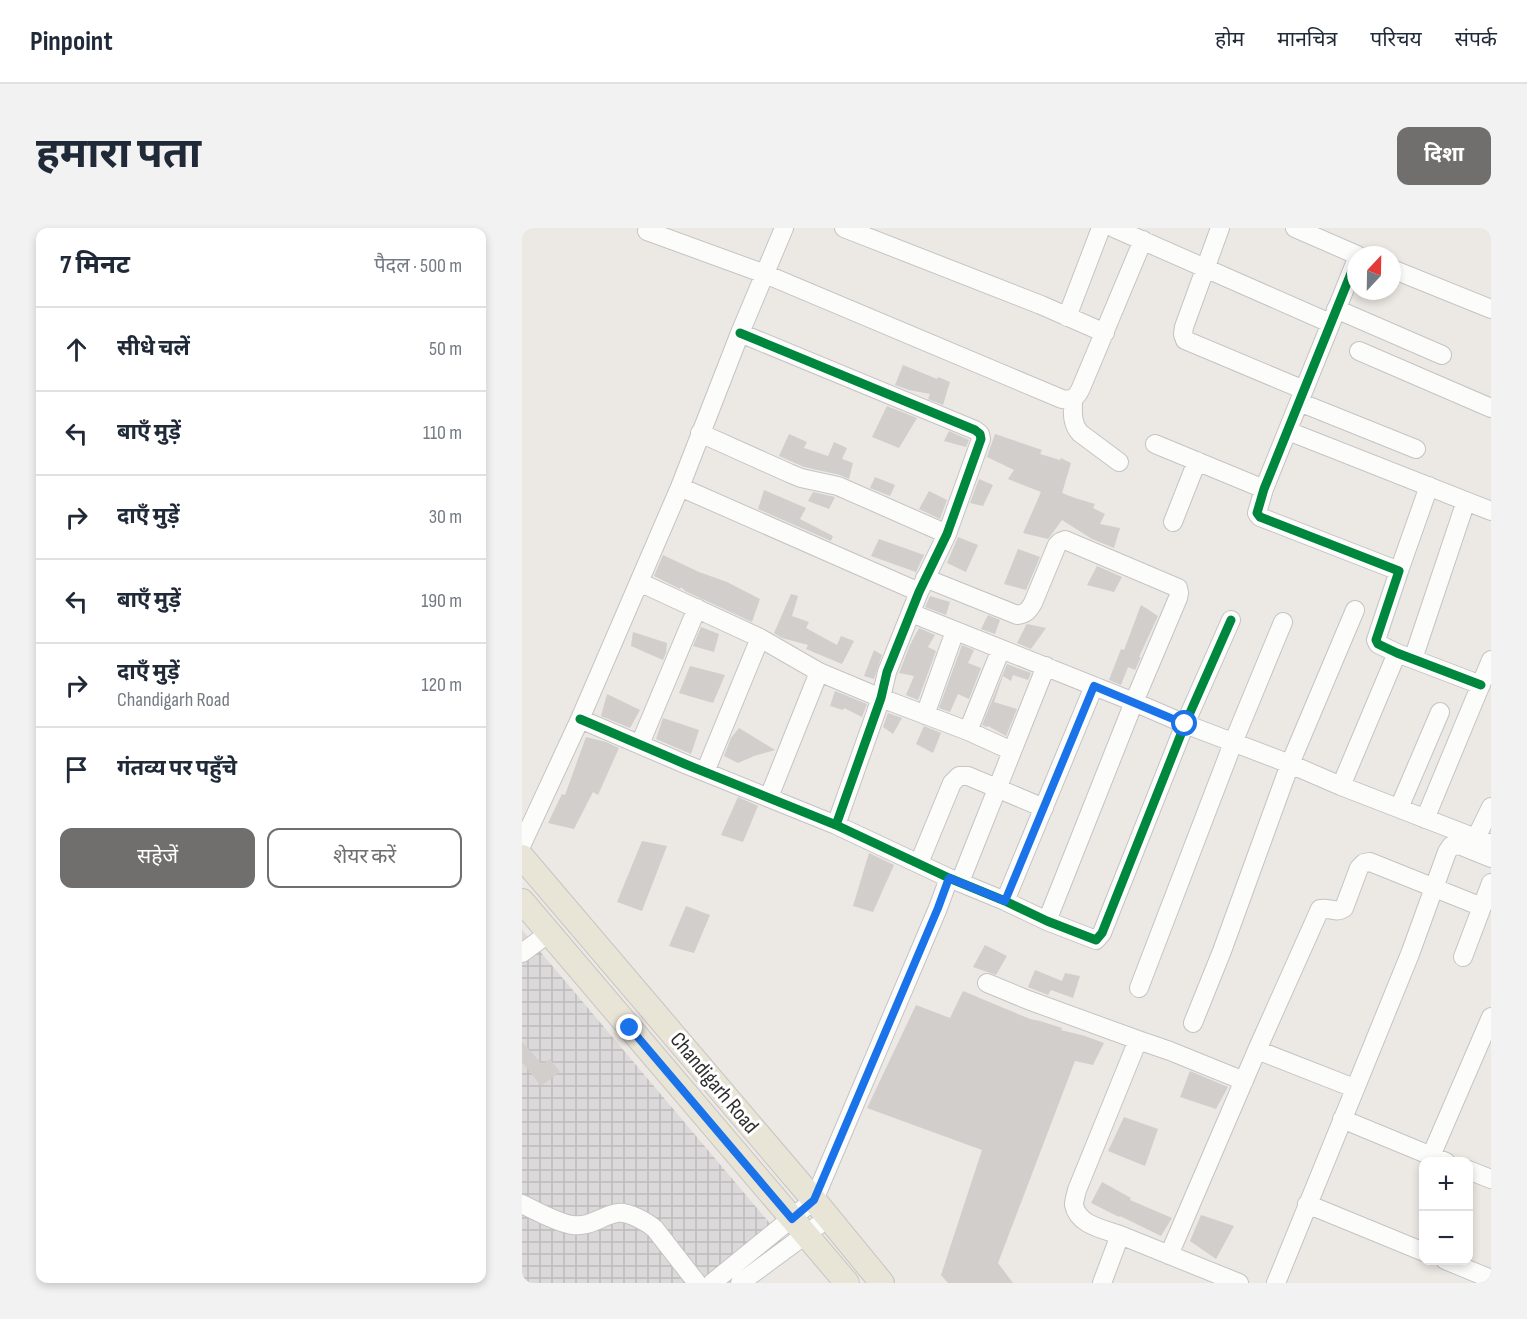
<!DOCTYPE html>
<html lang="hi">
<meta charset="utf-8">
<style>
:root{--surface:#fff;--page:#f2f2f3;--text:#1f2937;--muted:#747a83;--line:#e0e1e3;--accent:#706f6e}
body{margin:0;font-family:"Sofia Sans Condensed","Noto Sans Devanagari",sans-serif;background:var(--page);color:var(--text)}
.controls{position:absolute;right:18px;bottom:18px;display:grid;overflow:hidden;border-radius:12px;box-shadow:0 3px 9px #0003}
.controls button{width:54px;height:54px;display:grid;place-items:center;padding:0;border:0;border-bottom:2px solid var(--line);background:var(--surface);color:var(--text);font:30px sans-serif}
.compass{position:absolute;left:825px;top:18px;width:54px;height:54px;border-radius:50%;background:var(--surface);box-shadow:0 3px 9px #0003;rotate:22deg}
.stop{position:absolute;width:18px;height:18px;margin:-14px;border:4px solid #1a73e8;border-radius:50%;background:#fff}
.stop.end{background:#1a73e8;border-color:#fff;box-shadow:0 2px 6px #0008}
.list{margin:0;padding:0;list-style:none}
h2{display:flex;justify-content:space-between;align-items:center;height:78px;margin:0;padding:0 24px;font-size:26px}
h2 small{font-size:20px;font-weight:400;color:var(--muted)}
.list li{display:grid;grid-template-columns:39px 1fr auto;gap:18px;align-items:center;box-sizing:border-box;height:84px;padding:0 24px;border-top:2px solid var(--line)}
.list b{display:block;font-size:22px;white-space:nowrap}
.list p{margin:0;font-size:20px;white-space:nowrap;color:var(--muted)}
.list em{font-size:20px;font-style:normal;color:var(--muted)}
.actions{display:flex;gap:12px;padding:18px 24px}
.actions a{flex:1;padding:14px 0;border:2px solid var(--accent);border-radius:12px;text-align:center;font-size:21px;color:var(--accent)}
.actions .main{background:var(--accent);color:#fff}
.icon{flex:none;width:33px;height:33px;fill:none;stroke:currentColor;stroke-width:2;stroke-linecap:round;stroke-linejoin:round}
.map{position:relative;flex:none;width:969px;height:1055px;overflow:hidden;border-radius:12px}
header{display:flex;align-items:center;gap:36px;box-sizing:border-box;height:84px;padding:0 30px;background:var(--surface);border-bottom:2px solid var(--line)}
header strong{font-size:28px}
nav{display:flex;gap:33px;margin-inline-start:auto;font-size:21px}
.intro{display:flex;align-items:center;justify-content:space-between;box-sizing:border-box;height:144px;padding:0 36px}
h1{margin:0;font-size:42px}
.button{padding:15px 27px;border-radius:12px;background:var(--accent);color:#fff;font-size:21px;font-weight:700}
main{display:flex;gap:36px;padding:0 36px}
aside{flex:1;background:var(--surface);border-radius:12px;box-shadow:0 3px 9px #0003}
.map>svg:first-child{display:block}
</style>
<header>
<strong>Pinpoint</strong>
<nav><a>होम</a><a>मानचित्र</a><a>परिचय</a><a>संपर्क</a></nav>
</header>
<div class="intro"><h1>हमारा पता</h1><a class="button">दिशा</a></div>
<main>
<aside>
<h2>7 मिनट<small>पैदल · 500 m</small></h2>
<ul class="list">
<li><svg class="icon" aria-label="ahead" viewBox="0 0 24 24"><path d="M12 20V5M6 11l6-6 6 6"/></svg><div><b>सीधे चलें</b></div><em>50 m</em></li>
<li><svg class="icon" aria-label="left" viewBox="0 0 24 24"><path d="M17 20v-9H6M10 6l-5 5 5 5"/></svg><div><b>बाएँ मुड़ें</b></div><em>110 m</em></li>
<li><svg class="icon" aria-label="right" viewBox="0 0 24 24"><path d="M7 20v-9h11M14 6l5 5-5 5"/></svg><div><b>दाएँ मुड़ें</b></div><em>30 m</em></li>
<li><svg class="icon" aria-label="left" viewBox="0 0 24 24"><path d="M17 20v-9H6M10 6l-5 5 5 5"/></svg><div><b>बाएँ मुड़ें</b></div><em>190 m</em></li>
<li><svg class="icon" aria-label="right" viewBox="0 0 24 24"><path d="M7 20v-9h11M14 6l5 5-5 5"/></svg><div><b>दाएँ मुड़ें</b><p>Chandigarh Road</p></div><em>120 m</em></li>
<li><svg class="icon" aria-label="arrive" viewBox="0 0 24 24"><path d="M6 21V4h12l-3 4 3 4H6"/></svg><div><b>गंतव्य पर पहुँचे</b></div></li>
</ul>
<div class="actions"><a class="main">सहेजें</a><a>शेयर करें</a></div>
</aside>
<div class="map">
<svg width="969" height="1055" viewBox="0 0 969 1055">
<defs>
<pattern id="industrial-grid" width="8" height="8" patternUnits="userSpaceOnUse" patternTransform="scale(1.5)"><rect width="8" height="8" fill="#dcd9db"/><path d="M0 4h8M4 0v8" fill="none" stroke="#bdbbbc"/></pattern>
</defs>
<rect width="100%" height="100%" fill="#ece8e4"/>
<path fill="url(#industrial-grid)" d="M 0,702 L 267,1018 L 219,1055 L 0,1055 Z"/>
<path fill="#d1cecb" d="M 381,137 L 415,151 L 416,149 L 428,154 L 421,177 L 406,171 L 408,166 L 387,162 L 373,157 Z
M 365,178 L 395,190 L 377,220 L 350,209 Z
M 427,203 L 447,212 L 444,219 L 422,213 Z
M 267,206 L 285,214 L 282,220 L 306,228 L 312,214 L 325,220 L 320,231 L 331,235 L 327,251 L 318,247 L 282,239 L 257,228 Z
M 473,206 L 520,222 L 518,226 L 538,232 L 539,230 L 549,235 L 540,265 L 553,270 L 573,276 L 571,280 L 583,286 L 578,296 L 598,300 L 592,320 L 570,311 L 540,292 L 526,311 L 501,305 L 519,264 L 486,251 L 492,242 L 465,229 Z
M 353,249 L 373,257 L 368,268 L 348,260 Z
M 457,251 L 471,257 L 461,278 L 448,275 Z
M 242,262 L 284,280 L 278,291 L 311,308 L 309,313 L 236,281 Z
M 407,263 L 425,272 L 418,291 L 397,281 Z
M 291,264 L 313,269 L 307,281 L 286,273 Z
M 436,309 L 456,317 L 444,344 L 425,335 Z
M 357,311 L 402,327 L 394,344 L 349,328 Z
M 496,321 L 518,329 L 504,362 L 482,356 Z
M 141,327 L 177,344 L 205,354 L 238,371 L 230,394 L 163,363 L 159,359 L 158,361 L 132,348 Z
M 575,338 L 600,349 L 592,364 L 565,357 Z
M 269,366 L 276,368 L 270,388 L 287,394 L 284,400 L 315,417 L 319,408 L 332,413 L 320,436 L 284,421 L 286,417 L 260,410 L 252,405 Z
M 408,368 L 428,374 L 424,387 L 403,379 Z
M 619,377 L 636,388 L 617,429 L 619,429 L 613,442 L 606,439 L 599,457 L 587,452 L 599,421 L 602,422 Z
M 466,387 L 478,392 L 473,406 L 459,401 Z
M 505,396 L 524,400 L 509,421 L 495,415 L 504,397 Z
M 179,399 L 197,406 L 192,424 L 171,418 Z
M 397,400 L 413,407 L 406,419 L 414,423 L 396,472 L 384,467 L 392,448 L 377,445 L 388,417 Z
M 111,404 L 145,415 L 144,425 L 141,432 L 109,418 Z
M 440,417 L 452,422 L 446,435 L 459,440 L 447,471 L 436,466 L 428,484 L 417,480 Z
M 352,422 L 360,427 L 352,451 L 342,448 Z
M 485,436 L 509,445 L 506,452 L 491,447 L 489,453 L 481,448 L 472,474 L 495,481 L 484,508 L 466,498 L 465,499 L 460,497 Z
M 168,438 L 203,447 L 191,475 L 157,465 Z
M 313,463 L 345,476 L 340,489 L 322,480 L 321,482 L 308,478 Z
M 85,466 L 118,482 L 108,500 L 79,488 Z
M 366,485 L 380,490 L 371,506 L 361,499 Z
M 141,490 L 177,502 L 169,526 L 134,511 Z
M 402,498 L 419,505 L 411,525 L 394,516 Z
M 217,500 L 253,522 L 232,528 L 216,535 L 202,528 L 209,510 Z
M 64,509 L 84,514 L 97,520 L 76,567 L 71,564 L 52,601 L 26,595 L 40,566 L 43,567 Z
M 216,569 L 236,578 L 221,614 L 199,607 Z
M 120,613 L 145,618 L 120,683 L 95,674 Z
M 347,625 L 372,637 L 351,684 L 331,678 Z
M 164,678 L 188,687 L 172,725 L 147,718 Z
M 463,717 L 485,728 L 474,747 L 451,739 Z
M 513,742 L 540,753 L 543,745 L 558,748 L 551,770 L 529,762 L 526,767 L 506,759 Z
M 441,763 L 508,791 L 518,793 L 540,800 L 539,802 L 563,808 L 582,815 L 571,837 L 553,833 L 476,1035 L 491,1055 L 426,1055 L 419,1047 L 460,922 L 345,880 L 394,777 L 428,790 Z
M 0,814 L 20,836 L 28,831 L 38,844 L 19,858 L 0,834 Z
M 668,843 L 706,859 L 694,881 L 658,869 Z
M 602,889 L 636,901 L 623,938 L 586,923 Z
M 580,954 L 609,970 L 608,972 L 650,990 L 639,1008 L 598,988 L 597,989 L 569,975 Z
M 679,987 L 712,998 L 694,1031 L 668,1013 Z"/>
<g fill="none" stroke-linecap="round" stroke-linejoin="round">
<defs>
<path id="minor" d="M 322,0 L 519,77 L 583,105
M 592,0 L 808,95
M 698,0 L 662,99 L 661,106 L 663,112 L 782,162
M 773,0 L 835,27
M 125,3 L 243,46 L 540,171 C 551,173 555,169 559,160 L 621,12
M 834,33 L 742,261 L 735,285 L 738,289 L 877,343 L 854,412 L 856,416 L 875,425 L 959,457
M 870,41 L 969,81
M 814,81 L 920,127
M 545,89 L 579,0
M 218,105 L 453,202 L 458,206 L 459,211 L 425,306 L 397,364 L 365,444 L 359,470 L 314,597
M 837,123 L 969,180
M 551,170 C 551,183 549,195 558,205 L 597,234
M 777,174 L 894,221
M 766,203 L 969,283
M 178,205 L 267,245 L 279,250 L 316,258 L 425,306
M 633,216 L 742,261
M 158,259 L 397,364
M 651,294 L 675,233
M 877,343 L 907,258
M 403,350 L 495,387 C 504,386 507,382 511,375 L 535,317 L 538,314 L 543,312 L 656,360 L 657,365 L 656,370 L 612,474 L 525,693
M 117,354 L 238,410 L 297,444 L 359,470 L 446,503 L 490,523
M 389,385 L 612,474 L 663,496 L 768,536 L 819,558 L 969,616
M 891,431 L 944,273
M 403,487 L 433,403
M 58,491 L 163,536 L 314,597 L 427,650 L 483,673 L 525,693 L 574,712 L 580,705 L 663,496 L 709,392
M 446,503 L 479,421
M 118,516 L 175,380
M 183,544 L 238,410
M 819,558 L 875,425
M 247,569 L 297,444
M 877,580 L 918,484
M 903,591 L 969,432
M 954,610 L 969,579
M 0,616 L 58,491 L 158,259 L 218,105 L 262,0
M 397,635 L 430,555 L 437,548 L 446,548 L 522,580
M 438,654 L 524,438
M 483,673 L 572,458
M 0,725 L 27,705
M 941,729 L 969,655
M 465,755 L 506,772 L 616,812 L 555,962 C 554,967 552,972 552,977 C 556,997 581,1001 598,1007
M 617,760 L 711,515 L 761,394
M 671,795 L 700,723 L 768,536 L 833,382
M 616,812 L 648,823 L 722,853
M 735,822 L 832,860
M 820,891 L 924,934
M 909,928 L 969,789
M 946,942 L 969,951
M 0,976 C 12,982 38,996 51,997 C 69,999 79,988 95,985 C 106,983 125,994 133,1001 L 175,1055
M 785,976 L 902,1024
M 647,1027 L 735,822 L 798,681 C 807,679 813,686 822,680 L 837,640 L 842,635 L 848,634 L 960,679
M 923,1032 L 969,1051
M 190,1055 L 292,972 L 416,680 L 427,650
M 218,1055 L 306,990
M 580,1055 L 598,1007 L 717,1055
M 754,1055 L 888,726 L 925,624 L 929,618 L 937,617 L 969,630"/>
<path id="major" d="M 0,629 L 292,972 L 360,1055
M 0,673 L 325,1055"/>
</defs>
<use href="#minor" stroke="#c5c4c5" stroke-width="20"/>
<use href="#major" stroke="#c6c5c4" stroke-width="26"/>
<use href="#minor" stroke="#fcfcfb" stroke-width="18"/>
<use href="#major" stroke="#e8e4d6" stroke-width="24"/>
<defs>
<path id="cycleway" d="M 834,33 L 742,261 L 735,285 L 738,289 L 877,343 L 854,412 L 856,416 L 875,425 L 959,457
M 218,105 L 453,202 L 458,206 L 459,211 L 425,306 L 397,364 L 365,444 L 359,470 L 314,597
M 58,491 L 163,536 L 314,597 L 427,650 L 483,673 L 525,693 L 574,712 L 580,705 L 663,496 L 709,392"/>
</defs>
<use href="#cycleway" stroke="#fff" stroke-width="13"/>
<use href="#cycleway" stroke="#00873e" stroke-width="9"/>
</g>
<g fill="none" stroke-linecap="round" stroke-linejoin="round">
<path stroke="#1a73e8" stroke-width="8" d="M 108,800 L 270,991 L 292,972 L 416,680 L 427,650 L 483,673 L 572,458 L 663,496"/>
</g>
<g text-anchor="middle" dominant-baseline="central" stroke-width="6" stroke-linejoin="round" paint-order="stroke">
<g font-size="22" fill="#2e2e2e" stroke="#fff">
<text transform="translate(192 855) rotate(50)">Chandigarh Road</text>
</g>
</g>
</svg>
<div class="controls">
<button>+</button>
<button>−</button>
</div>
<svg class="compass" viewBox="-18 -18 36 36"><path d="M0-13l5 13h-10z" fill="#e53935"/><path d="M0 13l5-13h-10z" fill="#747a83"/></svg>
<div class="stop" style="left:663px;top:496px"></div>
<div class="stop end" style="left:108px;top:800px"></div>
</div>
</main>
